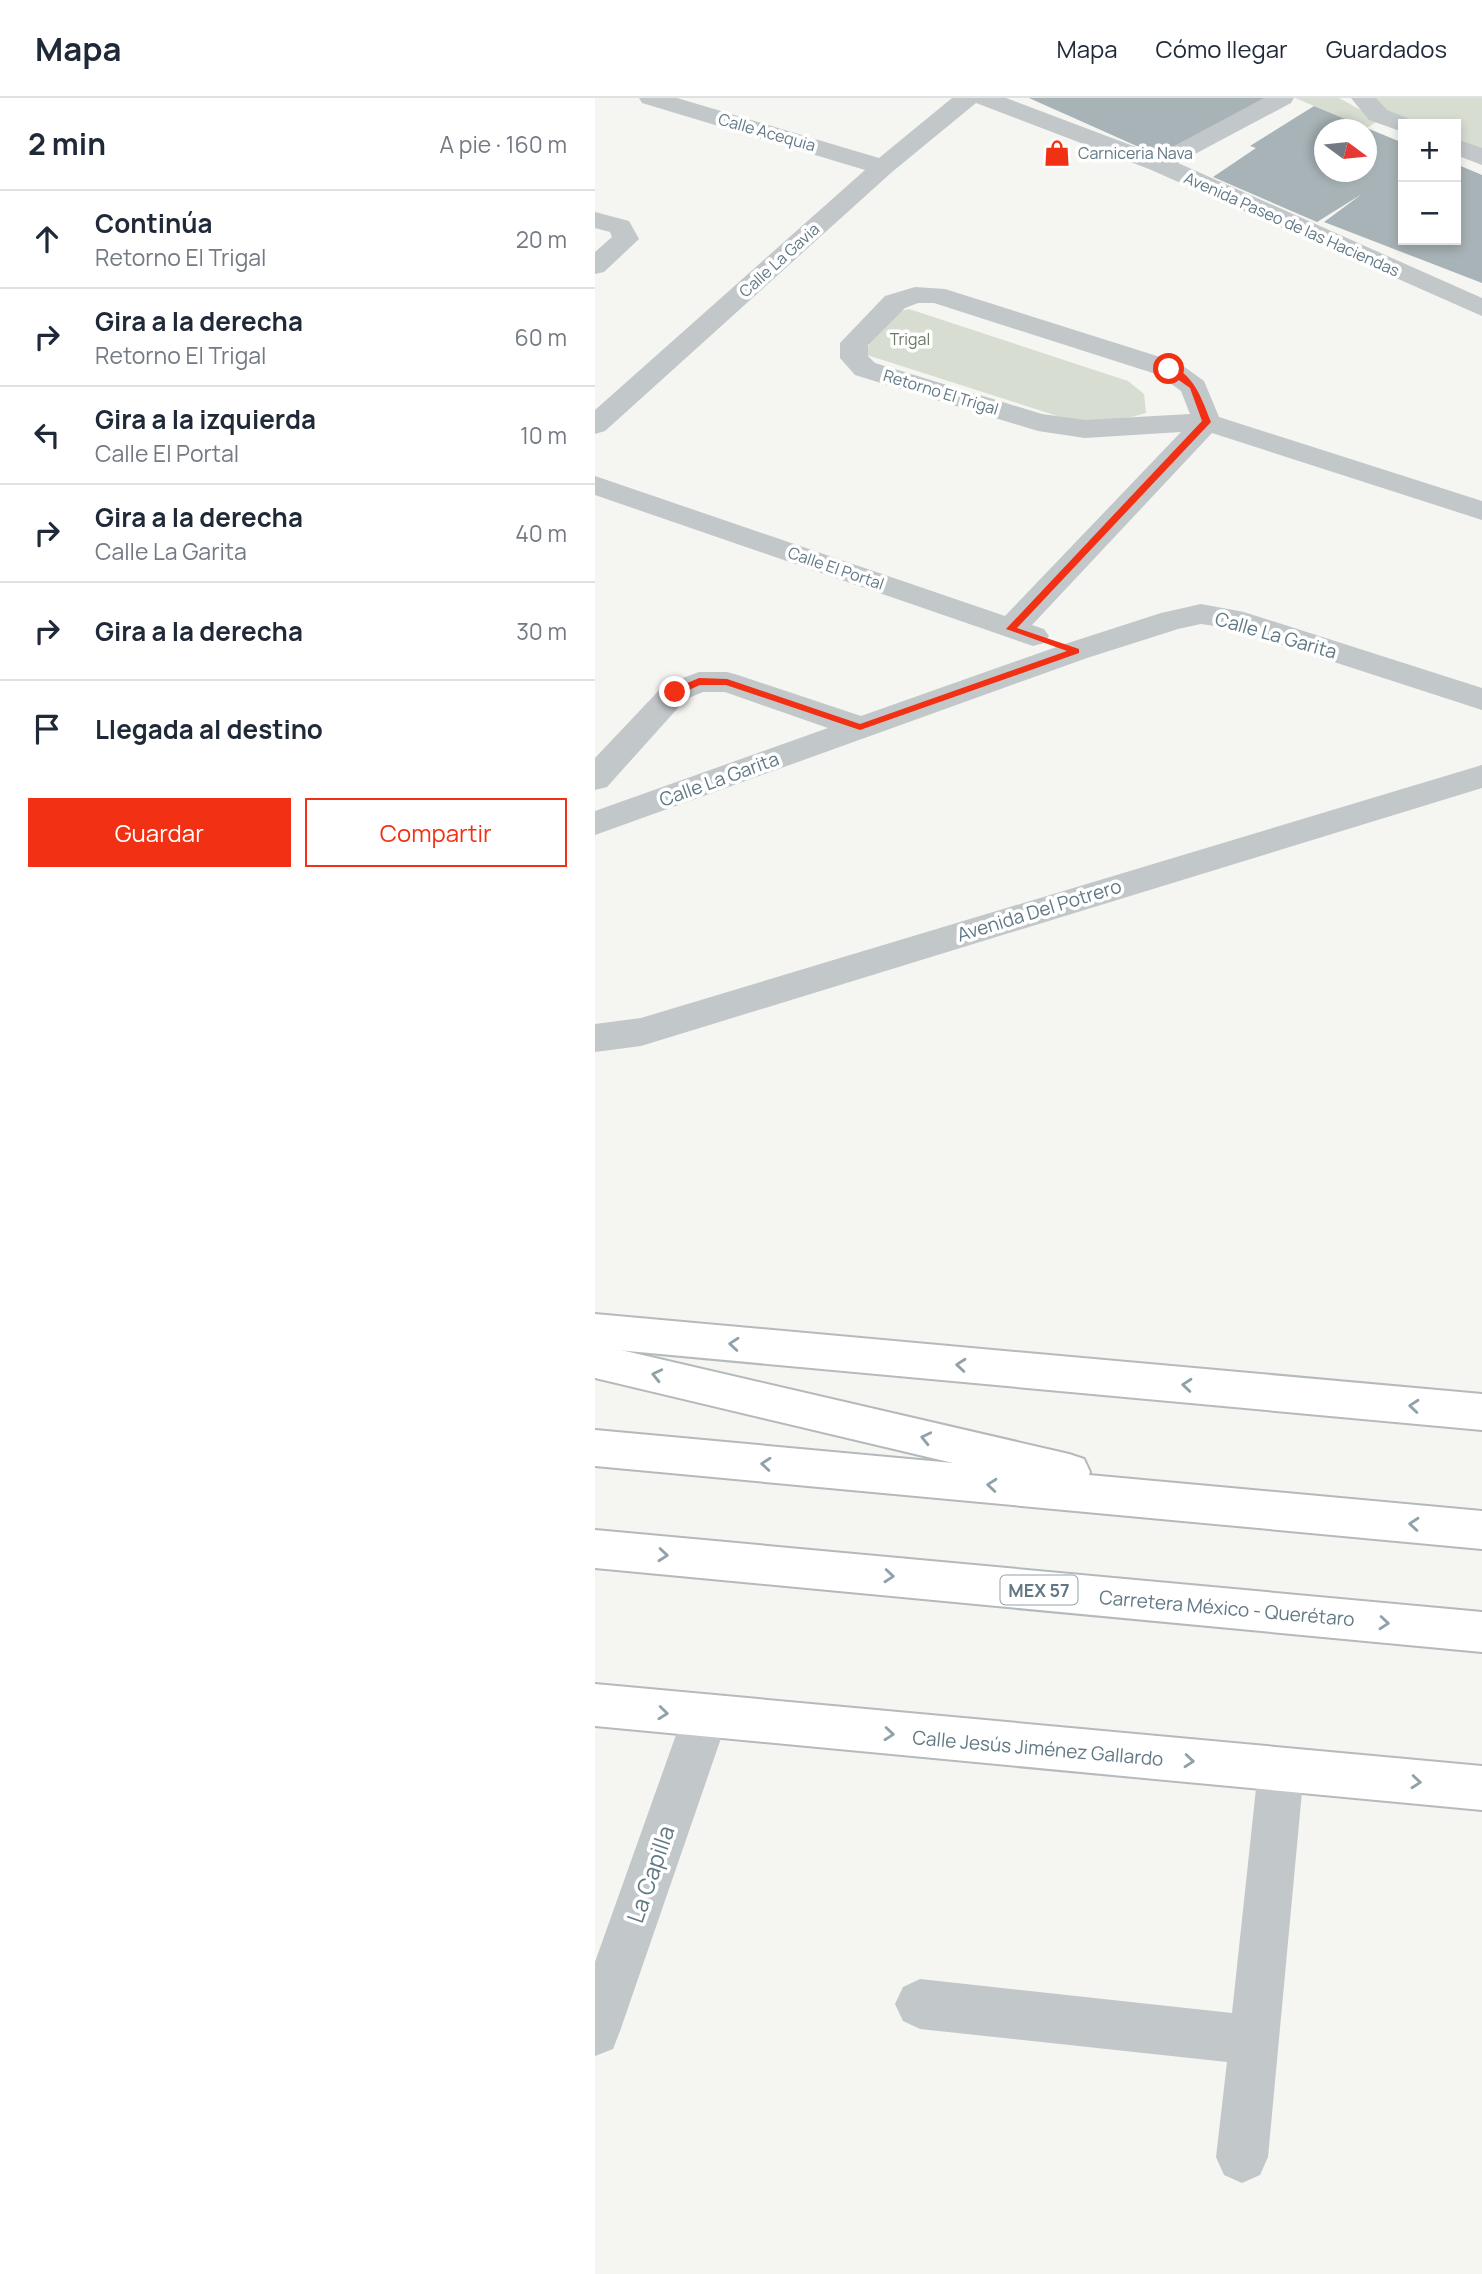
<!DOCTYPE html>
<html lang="es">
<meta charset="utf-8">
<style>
:root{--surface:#fff;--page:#f6f6f7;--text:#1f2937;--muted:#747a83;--line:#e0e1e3;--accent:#f23014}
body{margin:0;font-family:Manrope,sans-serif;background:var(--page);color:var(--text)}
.controls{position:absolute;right:21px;top:21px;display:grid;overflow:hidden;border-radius:0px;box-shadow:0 4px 10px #0003}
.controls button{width:63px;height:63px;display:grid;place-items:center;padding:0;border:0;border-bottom:2px solid var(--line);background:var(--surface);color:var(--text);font:35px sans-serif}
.compass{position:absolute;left:719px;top:21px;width:63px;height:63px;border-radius:50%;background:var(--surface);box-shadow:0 4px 10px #0003;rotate:105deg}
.stop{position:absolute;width:21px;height:21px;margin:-16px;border:5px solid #f23014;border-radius:50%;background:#fff}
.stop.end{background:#f23014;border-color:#fff;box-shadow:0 2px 7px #0008}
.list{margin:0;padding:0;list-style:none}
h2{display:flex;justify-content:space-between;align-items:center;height:91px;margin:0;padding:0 28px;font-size:30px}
h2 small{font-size:23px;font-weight:400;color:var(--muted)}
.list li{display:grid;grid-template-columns:46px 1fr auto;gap:21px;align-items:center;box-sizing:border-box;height:98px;padding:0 28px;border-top:2px solid var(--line)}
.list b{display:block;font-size:26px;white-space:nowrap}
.list p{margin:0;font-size:23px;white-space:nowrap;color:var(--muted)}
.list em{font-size:23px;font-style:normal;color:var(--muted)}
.actions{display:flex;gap:14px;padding:21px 28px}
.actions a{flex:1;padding:16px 0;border:2px solid var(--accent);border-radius:0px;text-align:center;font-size:24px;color:var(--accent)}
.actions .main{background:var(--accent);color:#fff}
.icon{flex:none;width:38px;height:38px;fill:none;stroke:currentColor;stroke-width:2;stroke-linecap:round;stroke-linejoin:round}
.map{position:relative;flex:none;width:887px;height:2176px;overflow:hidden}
header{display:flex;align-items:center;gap:42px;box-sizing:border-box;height:98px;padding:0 35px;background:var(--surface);border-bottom:2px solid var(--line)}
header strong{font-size:33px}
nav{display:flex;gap:38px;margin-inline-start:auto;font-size:24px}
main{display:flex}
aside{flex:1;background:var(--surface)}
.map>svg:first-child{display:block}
</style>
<header>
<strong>Mapa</strong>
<nav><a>Mapa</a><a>Cómo llegar</a><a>Guardados</a></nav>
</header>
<main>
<aside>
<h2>2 min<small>A pie · 160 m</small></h2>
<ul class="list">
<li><svg class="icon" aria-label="ahead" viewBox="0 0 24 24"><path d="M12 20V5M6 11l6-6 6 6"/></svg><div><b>Continúa</b><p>Retorno El Trigal</p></div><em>20 m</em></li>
<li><svg class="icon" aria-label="right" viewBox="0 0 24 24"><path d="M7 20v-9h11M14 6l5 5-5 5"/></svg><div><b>Gira a la derecha</b><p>Retorno El Trigal</p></div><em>60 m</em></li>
<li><svg class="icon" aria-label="left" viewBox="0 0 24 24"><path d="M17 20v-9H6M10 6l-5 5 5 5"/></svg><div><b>Gira a la izquierda</b><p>Calle El Portal</p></div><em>10 m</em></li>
<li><svg class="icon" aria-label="right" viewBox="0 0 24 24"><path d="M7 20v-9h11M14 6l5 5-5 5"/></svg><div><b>Gira a la derecha</b><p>Calle La Garita</p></div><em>40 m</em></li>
<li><svg class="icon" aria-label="right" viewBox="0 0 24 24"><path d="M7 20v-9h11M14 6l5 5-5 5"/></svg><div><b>Gira a la derecha</b></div><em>30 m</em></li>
<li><svg class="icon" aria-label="arrive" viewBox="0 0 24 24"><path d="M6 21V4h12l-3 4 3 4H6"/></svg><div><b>Llegada al destino</b></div></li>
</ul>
<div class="actions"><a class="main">Guardar</a><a>Compartir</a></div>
</aside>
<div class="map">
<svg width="887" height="2176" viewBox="0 0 887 2176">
<rect width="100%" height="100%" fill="#f5f5f1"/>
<path fill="#d7ddd1" d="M 700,0 L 744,0 L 784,22 L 772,30 Z
M 778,0 L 887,0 L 887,57 L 861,47 L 861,26 C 823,26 805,30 778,0 Z
M 314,211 L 533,283 L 549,296 L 551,315 C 523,324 498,324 469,320 L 272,257 L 276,233 L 297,215 Z"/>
<path fill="#a8b3b7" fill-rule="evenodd" d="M 434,0 L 670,0 L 573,62 Z
M 719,8 L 808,45 L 808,142 L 861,142 L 861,66 L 887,77 L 887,185 L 729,124 L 767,96 L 722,124 L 618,79 L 661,50 L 655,48 ZM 730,32 L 772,32 L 772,74 L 730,74 Z"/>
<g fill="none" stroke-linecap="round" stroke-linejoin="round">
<defs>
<path id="major" d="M 0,1216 L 887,1296 L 887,1332 L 0,1250 Z
M 0,1586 L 887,1668 L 887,1712 L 0,1628 Z"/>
<path id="highway" d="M 0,1246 L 474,1356 L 489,1361 L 495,1374 L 494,1377 L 887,1413 L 887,1451 L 0,1368 L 0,1332 L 358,1365 L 0,1280 Z
M 0,1432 L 887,1514 L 887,1554 L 0,1470 Z"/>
</defs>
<use href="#major" stroke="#b5babd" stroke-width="4"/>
<use href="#highway" stroke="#b4b9bb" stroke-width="4"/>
<path fill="#c2c7ca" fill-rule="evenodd" d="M 44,0 L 82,0 L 284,60 L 357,0 L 411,0 L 562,57 L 669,0 L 699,0 L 696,5 L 583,65 L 887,200 L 887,218 L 554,71 L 381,5 L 297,74 L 10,333 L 0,336 L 0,312 L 270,72 L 47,5 Z
M 756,0 L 781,0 L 792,12 L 817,22 L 820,26 L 808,26 L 808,34 L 774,22 Z
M 861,41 L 887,50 L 887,67 L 861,57 Z
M 0,114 L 34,123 L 44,141 L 9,174 L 0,176 L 0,154 L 17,139 L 15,134 L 0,130 Z
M 320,189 L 350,191 L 584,265 L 609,283 L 624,319 L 887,403 L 887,422 L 617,335 L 437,527 L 449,531 L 454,538 L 449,545 L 438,548 L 0,397 L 0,378 L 410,518 L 586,334 L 490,340 L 443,333 L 260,277 L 245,260 L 245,245 L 290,198 ZM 323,205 L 339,205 L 564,277 L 586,293 L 595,316 L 490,322 L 447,316 L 280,265 L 273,258 L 273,247 L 310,210 Z
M 606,506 L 649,514 L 887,590 L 887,612 L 634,530 L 606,526 L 583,531 L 492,560 L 0,737 L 0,713 L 233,630 L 130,594 L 108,594 L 91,601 L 12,689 L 0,692 L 0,660 L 69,587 L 104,574 L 132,574 L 143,577 L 266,618 L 470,546 L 566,515 Z
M 887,667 L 887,690 L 46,948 L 0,954 L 0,926 L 46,920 Z
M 110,1599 L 126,1605 L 133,1620 L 25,1933 L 18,1951 L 0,1958 L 0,1864 L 87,1620 L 94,1605 Z
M 686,1650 L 702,1657 L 709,1672 L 673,2059 L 665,2077 L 647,2085 L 629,2077 L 621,2059 L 632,1964 L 325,1931 L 308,1923 L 300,1906 L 308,1889 L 325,1881 L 637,1915 L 663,1672 L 670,1657 Z"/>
<use href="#major" fill="#fff" fill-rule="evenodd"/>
<use href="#highway" fill="#fff" fill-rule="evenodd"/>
</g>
<defs><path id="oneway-chevron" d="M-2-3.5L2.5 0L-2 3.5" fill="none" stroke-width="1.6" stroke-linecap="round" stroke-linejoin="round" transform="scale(1.75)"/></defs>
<g stroke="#90a1aa">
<use href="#oneway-chevron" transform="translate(139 1246) rotate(-175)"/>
<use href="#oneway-chevron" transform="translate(366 1267) rotate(-175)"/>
<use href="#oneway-chevron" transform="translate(62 1277) rotate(-167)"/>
<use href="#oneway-chevron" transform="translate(592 1287) rotate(-175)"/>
<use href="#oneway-chevron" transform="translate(819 1308) rotate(-175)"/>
<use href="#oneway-chevron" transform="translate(331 1340) rotate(-167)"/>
<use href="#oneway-chevron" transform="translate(171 1366) rotate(-175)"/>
<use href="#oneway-chevron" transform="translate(397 1387) rotate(-175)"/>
<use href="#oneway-chevron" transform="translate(819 1426) rotate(-175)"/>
<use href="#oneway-chevron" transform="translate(68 1457) rotate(5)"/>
<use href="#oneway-chevron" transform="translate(294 1478) rotate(5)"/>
<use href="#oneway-chevron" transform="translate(789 1525) rotate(5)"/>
<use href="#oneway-chevron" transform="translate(68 1615) rotate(6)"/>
<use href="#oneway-chevron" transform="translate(294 1636) rotate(5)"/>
<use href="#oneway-chevron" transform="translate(594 1663) rotate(5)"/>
<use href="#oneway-chevron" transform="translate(821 1684) rotate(5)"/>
</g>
<path fill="#f23014" d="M 571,269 C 597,269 608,304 616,324 L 422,530 L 484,551 L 484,555 L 265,632 L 131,587 L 105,587 L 83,597 L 76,597 L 76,592 L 104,580 L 132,581 L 265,626 L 472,553 L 411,531 L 607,323 L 595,290 L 571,273 Z"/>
<defs>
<symbol id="shop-bare" viewBox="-9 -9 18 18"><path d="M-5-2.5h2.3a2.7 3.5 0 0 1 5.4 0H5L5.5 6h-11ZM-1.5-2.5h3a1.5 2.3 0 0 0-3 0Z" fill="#f23014" stroke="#fff" stroke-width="2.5" paint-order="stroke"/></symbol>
</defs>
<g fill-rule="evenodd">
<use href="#shop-bare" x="443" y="36" width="38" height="38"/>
</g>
<g text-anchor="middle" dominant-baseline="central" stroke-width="7" stroke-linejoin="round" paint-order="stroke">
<g font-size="16" fill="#617985" stroke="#fff">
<text transform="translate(172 34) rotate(16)">Calle Acequia</text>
<text transform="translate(697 126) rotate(24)">Avenida Paseo de las Haciendas</text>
<text transform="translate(184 162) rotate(-42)">Calle La Gavia</text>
<text transform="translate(346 294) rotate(17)">Retorno El Trigal</text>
<text transform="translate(241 470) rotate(19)">Calle El Portal</text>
</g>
<g font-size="16" fill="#617985" stroke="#fff" text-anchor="start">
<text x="483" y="55">Carniceria Nava</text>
</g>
<g font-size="16" fill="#697b61" stroke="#fff">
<text x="315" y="241">Trigal</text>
</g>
<rect fill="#fff" stroke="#90a1aa" stroke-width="2" x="405.5" y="1477.5" width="77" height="29" rx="5"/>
<g font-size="18" font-weight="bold" fill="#617985">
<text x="444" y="1492">MEX 57</text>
</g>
<g font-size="19" fill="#617985" stroke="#fff">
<text transform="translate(681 537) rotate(16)">Calle La Garita</text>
<text transform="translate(124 681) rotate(-20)">Calle La Garita</text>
<text transform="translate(444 812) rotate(-17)">Avenida Del Potrero</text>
<text transform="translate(632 1510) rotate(5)">Carretera México - Querétaro</text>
<text transform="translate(443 1650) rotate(5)">Calle Jesús Jiménez Gallardo</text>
</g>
<g font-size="23" fill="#617985" stroke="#fff">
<text transform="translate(55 1776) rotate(-71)">La Capilla</text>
</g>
</g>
</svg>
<div class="controls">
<button>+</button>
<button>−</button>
</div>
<svg class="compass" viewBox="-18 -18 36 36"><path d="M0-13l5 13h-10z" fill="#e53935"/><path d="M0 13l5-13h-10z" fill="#747a83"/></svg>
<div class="stop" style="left:574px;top:271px"></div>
<div class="stop end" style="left:80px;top:594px"></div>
</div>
</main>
